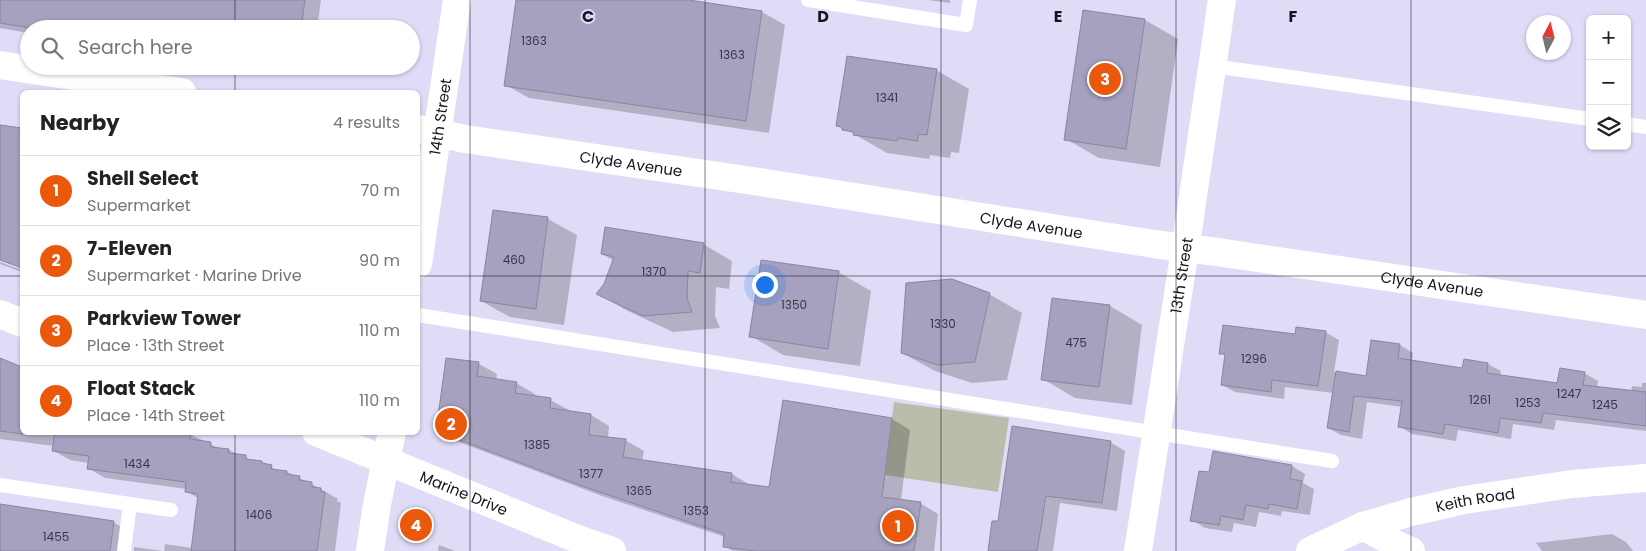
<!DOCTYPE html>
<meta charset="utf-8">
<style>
:root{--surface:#fff;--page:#f6f6f6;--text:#222;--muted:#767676;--line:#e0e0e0;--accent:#ea580c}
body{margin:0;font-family:Poppins,sans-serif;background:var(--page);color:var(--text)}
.controls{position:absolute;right:15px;top:15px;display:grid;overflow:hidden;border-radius:8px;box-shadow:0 1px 4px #0004}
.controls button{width:45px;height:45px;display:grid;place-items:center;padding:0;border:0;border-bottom:1px solid var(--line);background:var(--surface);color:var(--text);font:25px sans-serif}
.compass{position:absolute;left:1526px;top:15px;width:45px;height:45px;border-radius:50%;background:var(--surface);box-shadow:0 1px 4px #0004;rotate:7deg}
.you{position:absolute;left:764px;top:284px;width:18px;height:18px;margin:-12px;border:4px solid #fff;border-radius:50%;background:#1a73e8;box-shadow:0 0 0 8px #1a73e833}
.badge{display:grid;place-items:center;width:32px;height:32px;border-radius:50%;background:var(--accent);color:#fff;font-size:16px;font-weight:700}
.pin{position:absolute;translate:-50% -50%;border:2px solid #fff;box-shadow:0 1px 5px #0006}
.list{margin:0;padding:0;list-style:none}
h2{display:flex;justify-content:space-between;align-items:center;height:65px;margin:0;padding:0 20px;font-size:21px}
h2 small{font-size:16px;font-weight:400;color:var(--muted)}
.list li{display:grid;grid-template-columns:32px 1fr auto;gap:15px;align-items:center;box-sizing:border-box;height:70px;padding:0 20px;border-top:1px solid var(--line)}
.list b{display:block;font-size:19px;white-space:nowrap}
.list p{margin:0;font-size:16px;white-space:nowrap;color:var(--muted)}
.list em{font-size:16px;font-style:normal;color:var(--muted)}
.icon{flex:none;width:28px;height:28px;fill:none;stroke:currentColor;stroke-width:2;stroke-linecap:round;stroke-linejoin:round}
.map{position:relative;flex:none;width:1646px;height:551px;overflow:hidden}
.search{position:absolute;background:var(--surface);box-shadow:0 1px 4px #0004;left:20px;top:20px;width:400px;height:55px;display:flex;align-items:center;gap:12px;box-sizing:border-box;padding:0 18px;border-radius:28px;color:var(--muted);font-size:19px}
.panel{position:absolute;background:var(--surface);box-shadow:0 1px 4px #0004;left:20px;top:90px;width:400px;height:345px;border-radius:8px}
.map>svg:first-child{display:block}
</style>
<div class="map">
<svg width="1646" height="551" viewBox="0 0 1646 551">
<rect width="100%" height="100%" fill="#dfdcf7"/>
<path fill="#babdaa" d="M 894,402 L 1009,418 L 998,492 L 885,475 Z"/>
<path fill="#0003" d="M 0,0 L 321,0 L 317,29 L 29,29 L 29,33 L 0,28 Z
M 518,0 L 680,0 L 762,12 L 785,25 L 769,133 L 529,98 L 506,85 Z
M 928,0 L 950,0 L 950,3 Z
M 1145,20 L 1178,39 L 1160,167 L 1099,158 L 1066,139 Z
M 936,70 L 969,89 L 959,153 L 951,152 L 950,158 L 930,155 L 929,159 L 887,153 L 838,125 Z
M 22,114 L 22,267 L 0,259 L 0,126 L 20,129 Z
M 494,211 L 548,219 L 577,235 L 564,325 L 510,317 L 481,301 Z
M 703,244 L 732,261 L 729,289 L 716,287 L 715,316 L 720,328 L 673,332 L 626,310 L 598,294 L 606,285 L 614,261 L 602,254 Z
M 0,262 L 22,270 L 22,272 L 0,264 Z
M 838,272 L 871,291 L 860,366 L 783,355 L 751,336 Z
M 989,294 L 1022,313 L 1007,380 L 972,383 L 935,371 L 902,353 Z
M 1110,306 L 1142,325 L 1132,405 L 1075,398 L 1043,379 Z
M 1325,332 L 1339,340 L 1334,372 L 1367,377 L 1400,345 L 1413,353 L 1412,362 L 1463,370 L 1465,360 L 1488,364 L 1501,371 L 1500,376 L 1558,384 L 1584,373 L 1598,381 L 1597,388 L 1631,392 L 1632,386 L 1642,387 L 1642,383 L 1646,383 L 1646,431 L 1556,420 L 1554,430 L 1513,424 L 1511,439 L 1458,430 L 1456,441 L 1412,434 L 1399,426 L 1402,407 L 1367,402 L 1362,439 L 1341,435 L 1328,428 L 1333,393 L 1285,387 L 1284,399 L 1235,392 L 1222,385 L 1226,356 L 1220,353 L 1296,336 Z
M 0,359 L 22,368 L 22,432 L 186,432 L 222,450 L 229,450 L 253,461 L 261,462 L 279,471 L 287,472 L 312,484 L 338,499 L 337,501 L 341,503 L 335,551 L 164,551 L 165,544 L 192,548 L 199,499 L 186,491 L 187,489 L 105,478 L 88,468 L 89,463 L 70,460 L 54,451 L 54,446 L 0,439 Z
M 447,359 L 479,364 L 497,374 L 496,380 L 516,383 L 535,394 L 534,397 L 550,400 L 569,410 L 569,412 L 591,415 L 609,426 L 608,438 L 625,440 L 644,451 L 642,461 L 732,474 L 750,485 L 770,488 L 892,419 L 910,430 L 901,500 L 920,503 L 938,514 L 934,551 L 733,551 L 724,546 L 725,537 L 602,496 L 456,441 L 437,430 Z
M 1110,442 L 1125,451 L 1117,511 L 1060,503 L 1053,551 L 989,551 L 999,523 Z
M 1292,466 L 1305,474 L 1303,483 L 1314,489 L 1310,515 L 1282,511 L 1281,516 L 1259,512 L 1256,527 L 1234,523 L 1232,532 L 1205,528 L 1192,520 L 1210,474 Z
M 0,505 L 113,522 L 130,532 L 128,551 L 0,551 Z
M 1612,534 L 1626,542 L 1633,551 L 1542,551 L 1536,543 Z
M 439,545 L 455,551 L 438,551 Z
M 134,547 L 163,551 L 134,551 Z"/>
<path fill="#a5a1bf" stroke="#89869e" d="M 0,0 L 305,0 L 301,29 L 36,29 L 0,23 Z
M 516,0 L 689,0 L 762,11 L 746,121 L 504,86 Z
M 1083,10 L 1145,19 L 1126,149 L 1064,140 Z
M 847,56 L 937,69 L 927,135 L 918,134 L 918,141 L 898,138 L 897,141 L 853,135 L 854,132 L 842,130 L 842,127 L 836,126 Z
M 0,125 L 22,128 L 22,268 L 0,260 Z
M 493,210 L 548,217 L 536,309 L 480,301 Z
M 605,227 L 704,243 L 700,273 L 688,271 L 687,298 L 692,312 L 643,316 L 596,294 L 604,284 L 614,257 L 601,254 Z
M 761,260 L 839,271 L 828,349 L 749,337 Z
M 952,279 L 990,293 L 975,362 L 938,365 L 901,353 L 906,283 Z
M 1052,298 L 1110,305 L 1099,387 L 1041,380 Z
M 1223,325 L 1295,334 L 1296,327 L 1326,331 L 1318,386 L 1272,380 L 1271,392 L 1221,385 L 1225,354 L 1219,354 Z
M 1371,340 L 1400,344 L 1398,358 L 1462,368 L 1464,359 L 1488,363 L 1487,373 L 1557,383 L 1560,368 L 1585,372 L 1583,385 L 1646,392 L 1646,426 L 1543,413 L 1541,423 L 1500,418 L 1498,433 L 1445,424 L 1443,434 L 1398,427 L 1402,401 L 1354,396 L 1349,432 L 1327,428 L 1336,371 L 1366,376 Z
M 0,358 L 22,367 L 22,434 L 0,431 Z
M 446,358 L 479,362 L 477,376 L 517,382 L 515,393 L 551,398 L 550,408 L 591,414 L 589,435 L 626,439 L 623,457 L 732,473 L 731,482 L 769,487 L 783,400 L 892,418 L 882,497 L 921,502 L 914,551 L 755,551 L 723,547 L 724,534 L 582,486 L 436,431 Z
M 1012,426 L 1111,441 L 1102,503 L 1046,496 L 1037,551 L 988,551 L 992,521 L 998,521 Z
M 55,432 L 191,432 L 190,439 L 211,442 L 211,447 L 229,449 L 228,453 L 246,455 L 246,459 L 262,461 L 262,463 L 272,465 L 271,469 L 287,471 L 286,474 L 300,476 L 299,480 L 312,482 L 312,487 L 321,488 L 321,492 L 325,492 L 317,551 L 191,551 L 198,494 L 185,492 L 186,482 L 87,469 L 89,456 L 52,451 Z
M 1213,451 L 1292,465 L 1290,479 L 1302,481 L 1297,509 L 1269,504 L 1268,509 L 1246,505 L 1243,520 L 1221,516 L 1219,525 L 1190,521 L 1199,471 L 1209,472 Z
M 0,504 L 114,521 L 110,551 L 0,551 Z"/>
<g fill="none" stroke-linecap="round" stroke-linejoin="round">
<path stroke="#fff" stroke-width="14" d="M 808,0 L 966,25 L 970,0
M 1212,66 L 1590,119
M 1627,124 L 1646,127
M 418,315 L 1332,461
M 0,485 L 130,504 L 124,551
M 130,504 L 171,510"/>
<g stroke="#fff" stroke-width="28">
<path d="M 0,65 L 182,92"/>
<path id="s1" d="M 418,129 L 465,139 L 760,182 L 1154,244 L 1217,252 L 1646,315"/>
<path id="s2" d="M 418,264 L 457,0"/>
<path d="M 1363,526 L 1399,546 L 1411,551"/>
<path d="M 370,551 L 377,504 L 392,432"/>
<path id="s3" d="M 1138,551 L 1188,230 L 1222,0"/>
<path id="s4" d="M 1310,551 L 1363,526 L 1411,512 L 1464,500 L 1572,484 L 1646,478"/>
</g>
<g stroke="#fff" stroke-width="28">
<path d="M 0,314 L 22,323"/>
<path id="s5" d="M 316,432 L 575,538 L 612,551"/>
</g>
</g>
<path fill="none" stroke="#15141d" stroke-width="1" stroke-opacity="0.55" d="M 235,0 L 235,29M 470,0 L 470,551M 705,0 L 705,551M 941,0 L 941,551M 1176,0 L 1176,551M 1411,0 L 1411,551M 235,66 L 235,92M 0,276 L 22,276M 418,276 L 1646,276M 235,432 L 235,551"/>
<g text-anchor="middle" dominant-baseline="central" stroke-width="4" stroke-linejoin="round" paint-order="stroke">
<g font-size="12" fill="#393746">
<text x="534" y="40">1363</text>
<text x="732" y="54">1363</text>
<text x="887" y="97">1341</text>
<text x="514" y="259">460</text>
<text x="654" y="271">1370</text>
<text x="794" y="304">1350</text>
<text x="943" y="323">1330</text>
<text x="1076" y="342">475</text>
<text x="1254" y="358">1296</text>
<text x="1569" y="393">1247</text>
<text x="1480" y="399">1261</text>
<text x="1528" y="402">1253</text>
<text x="1605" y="404">1245</text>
<text x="537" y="444">1385</text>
<text x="137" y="463">1434</text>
<text x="591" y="473">1377</text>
<text x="639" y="490">1365</text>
<text x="696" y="510">1353</text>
<text x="259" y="514">1406</text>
<text x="56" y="536">1455</text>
</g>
<g font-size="15" fill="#15141d" stroke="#dfdcf7">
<text stroke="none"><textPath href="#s2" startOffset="149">14th Street</textPath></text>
<text stroke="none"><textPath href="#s1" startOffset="216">Clyde Avenue</textPath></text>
<text stroke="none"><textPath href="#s1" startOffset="621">Clyde Avenue</textPath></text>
<text stroke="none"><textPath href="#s3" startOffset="279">13th Street</textPath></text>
<text stroke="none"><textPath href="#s1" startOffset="1026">Clyde Avenue</textPath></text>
<text stroke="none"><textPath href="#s5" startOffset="160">Marine Drive</textPath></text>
<text stroke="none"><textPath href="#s4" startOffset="174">Keith Road</textPath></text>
</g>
</g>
<g font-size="16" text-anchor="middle" font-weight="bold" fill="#15141d" stroke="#dfdcf7" stroke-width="4" stroke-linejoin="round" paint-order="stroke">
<text x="588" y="22">C</text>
<text x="823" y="22">D</text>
<text x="1058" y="22">E</text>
<text x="1293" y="22">F</text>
</g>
</svg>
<div class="controls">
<button>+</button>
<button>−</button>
<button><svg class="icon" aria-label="layers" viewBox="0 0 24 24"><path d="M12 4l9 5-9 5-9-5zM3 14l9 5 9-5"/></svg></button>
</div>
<svg class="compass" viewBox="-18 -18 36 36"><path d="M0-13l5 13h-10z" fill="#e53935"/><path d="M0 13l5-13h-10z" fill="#767676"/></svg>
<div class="you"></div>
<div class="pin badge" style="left:898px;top:526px">1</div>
<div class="pin badge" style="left:451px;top:424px">2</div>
<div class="pin badge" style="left:1105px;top:79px">3</div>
<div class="pin badge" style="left:416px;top:525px">4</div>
<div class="search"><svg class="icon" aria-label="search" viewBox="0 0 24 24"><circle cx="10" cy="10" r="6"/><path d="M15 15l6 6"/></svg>Search here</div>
<section class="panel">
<h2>Nearby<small>4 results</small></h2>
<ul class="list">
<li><span class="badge">1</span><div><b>Shell Select</b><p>Supermarket</p></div><em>70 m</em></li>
<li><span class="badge">2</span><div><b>7-Eleven</b><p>Supermarket · Marine Drive</p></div><em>90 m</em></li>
<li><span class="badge">3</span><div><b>Parkview Tower</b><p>Place · 13th Street</p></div><em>110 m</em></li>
<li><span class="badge">4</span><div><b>Float Stack</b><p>Place · 14th Street</p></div><em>110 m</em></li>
</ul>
</section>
</div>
